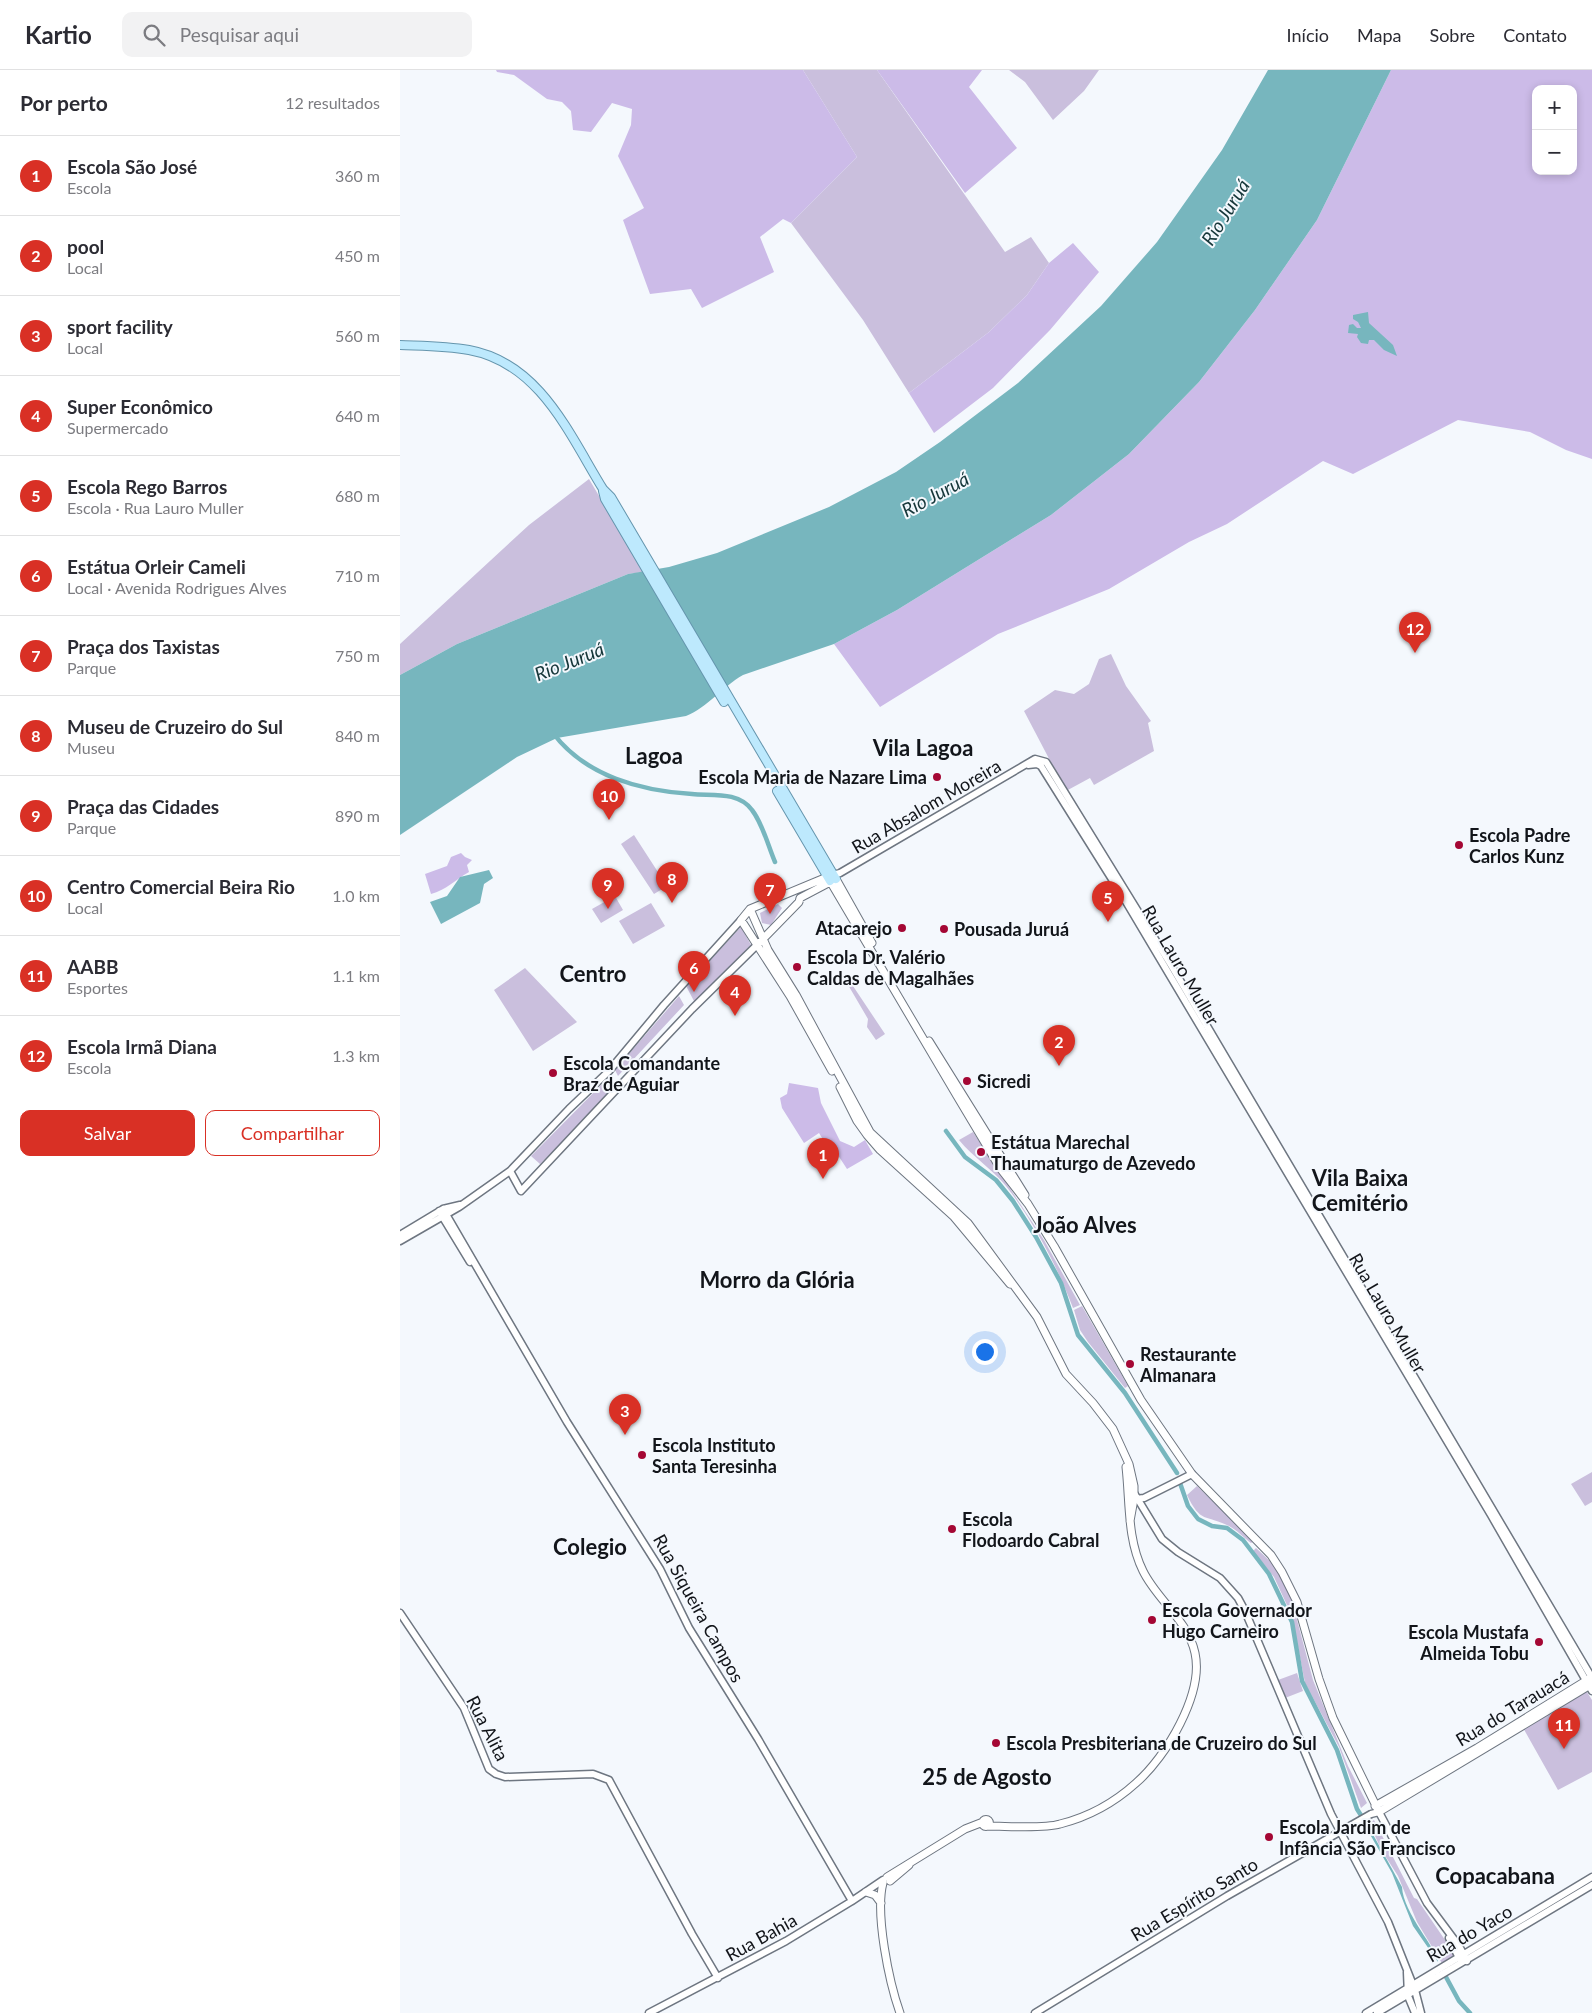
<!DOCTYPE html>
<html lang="pt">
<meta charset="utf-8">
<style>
:root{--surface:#fff;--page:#f2f2f3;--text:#2b2b33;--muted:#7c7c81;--line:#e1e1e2;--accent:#d93025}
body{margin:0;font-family:Lato,sans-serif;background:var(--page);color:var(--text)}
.controls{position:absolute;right:15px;top:15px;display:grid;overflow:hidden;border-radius:10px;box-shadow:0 2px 8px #0003}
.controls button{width:45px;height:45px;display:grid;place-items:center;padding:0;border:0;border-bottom:1px solid var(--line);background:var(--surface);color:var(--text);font:25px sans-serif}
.you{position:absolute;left:584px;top:1281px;width:18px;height:18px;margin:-12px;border:4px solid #fff;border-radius:50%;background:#1a73e8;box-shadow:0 0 0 8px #1a73e833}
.badge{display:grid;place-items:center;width:32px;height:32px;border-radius:50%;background:var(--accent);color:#fff;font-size:16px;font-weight:700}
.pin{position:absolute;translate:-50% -41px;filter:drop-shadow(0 1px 2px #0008)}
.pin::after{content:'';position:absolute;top:26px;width:18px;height:15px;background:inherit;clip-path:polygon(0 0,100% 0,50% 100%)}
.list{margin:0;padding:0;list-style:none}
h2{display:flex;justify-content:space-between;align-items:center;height:65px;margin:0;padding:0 20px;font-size:21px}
h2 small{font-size:16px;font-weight:400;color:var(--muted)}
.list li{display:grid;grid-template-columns:32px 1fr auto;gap:15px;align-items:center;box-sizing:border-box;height:80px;padding:0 20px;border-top:1px solid var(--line)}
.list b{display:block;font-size:19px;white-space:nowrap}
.list p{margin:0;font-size:16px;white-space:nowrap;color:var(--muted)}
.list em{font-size:16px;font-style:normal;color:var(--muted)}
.actions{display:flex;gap:10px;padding:15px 20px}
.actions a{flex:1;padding:11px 0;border:1px solid var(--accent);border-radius:10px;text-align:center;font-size:18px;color:var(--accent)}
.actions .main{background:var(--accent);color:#fff}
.icon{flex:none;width:28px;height:28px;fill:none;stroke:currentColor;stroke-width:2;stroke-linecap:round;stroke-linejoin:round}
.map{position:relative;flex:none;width:1192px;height:1943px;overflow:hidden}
header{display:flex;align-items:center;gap:30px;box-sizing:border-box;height:70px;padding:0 25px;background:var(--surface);border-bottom:1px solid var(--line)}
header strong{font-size:24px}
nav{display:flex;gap:28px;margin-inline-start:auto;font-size:18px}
.search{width:350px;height:45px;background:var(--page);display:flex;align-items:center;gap:12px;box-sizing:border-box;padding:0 18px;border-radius:10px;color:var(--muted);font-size:19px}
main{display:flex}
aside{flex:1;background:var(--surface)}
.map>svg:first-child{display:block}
</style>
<header>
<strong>Kartio</strong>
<div class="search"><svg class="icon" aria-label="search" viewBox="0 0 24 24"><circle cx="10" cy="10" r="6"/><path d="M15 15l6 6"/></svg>Pesquisar aqui</div>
<nav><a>Início</a><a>Mapa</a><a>Sobre</a><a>Contato</a></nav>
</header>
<main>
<aside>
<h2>Por perto<small>12 resultados</small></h2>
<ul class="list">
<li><span class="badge">1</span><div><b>Escola São José</b><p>Escola</p></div><em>360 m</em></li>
<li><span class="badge">2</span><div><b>pool</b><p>Local</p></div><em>450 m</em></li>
<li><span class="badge">3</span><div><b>sport facility</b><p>Local</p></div><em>560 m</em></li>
<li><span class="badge">4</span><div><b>Super Econômico</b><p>Supermercado</p></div><em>640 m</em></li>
<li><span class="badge">5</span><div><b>Escola Rego Barros</b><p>Escola · Rua Lauro Muller</p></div><em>680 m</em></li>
<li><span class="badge">6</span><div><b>Estátua Orleir Cameli</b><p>Local · Avenida Rodrigues Alves</p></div><em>710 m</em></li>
<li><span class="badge">7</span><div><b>Praça dos Taxistas</b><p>Parque</p></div><em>750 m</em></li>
<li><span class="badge">8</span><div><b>Museu de Cruzeiro do Sul</b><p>Museu</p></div><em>840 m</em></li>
<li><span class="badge">9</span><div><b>Praça das Cidades</b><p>Parque</p></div><em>890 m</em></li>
<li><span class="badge">10</span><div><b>Centro Comercial Beira Rio</b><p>Local</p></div><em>1.0 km</em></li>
<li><span class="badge">11</span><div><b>AABB</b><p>Esportes</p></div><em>1.1 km</em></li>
<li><span class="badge">12</span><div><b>Escola Irmã Diana</b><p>Escola</p></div><em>1.3 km</em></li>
</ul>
<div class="actions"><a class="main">Salvar</a><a>Compartilhar</a></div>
</aside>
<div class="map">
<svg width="1192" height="1943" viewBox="0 0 1192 1943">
<rect width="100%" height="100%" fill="#f4f8fd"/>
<path fill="#cabfdd" d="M 403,0 L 477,0 L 605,182 L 631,167 L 649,193 L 627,225 L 589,262 L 509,323 L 463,250 L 391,153 L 457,87 Z
M 609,0 L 699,0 L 684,21 L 653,50 L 625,12 Z
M 189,409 L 244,502 L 228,504 L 57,574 L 0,605 L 0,574 L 129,455 Z
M 711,584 L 726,616 L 751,651 L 748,653 L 754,681 L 694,715 L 690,708 L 666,721 L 624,641 L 655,620 L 674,624 L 689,614 L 699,589 Z
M 234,765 L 267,816 L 254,824 L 221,774 Z
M 215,826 L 223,840 L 201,853 L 192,839 Z
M 251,833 L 265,856 L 233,874 L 219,851 Z
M 378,834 L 382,838 L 371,855 L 362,853 L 360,843 Z
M 341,857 L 351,875 L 297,932 L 294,931 L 286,916 Z
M 125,898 L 177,952 L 133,981 L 94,920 Z
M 447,907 L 485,964 L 476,970 L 467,957 L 468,949 L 444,908 Z
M 279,926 L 284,935 L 218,1006 L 215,1000 Z
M 207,1009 L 213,1017 L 169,1066 L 140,1094 L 131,1086 Z
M 573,1062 L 644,1170 L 680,1235 L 673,1238 C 657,1196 634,1152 606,1116 C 592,1099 573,1087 559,1070 Z
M 682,1236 L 728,1316 L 725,1318 L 688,1272 L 680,1260 L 674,1240 Z
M 1192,1402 L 1192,1432 L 1185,1436 L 1171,1414 Z
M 797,1416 L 854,1471 L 851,1473 C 844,1468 837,1460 829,1456 C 805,1444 801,1454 787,1425 Z
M 856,1478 L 872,1493 L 884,1512 L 892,1531 L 913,1610 L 948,1696 L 967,1733 L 961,1738 L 939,1677 L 905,1613 L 892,1546 L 874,1507 L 853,1481 Z
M 897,1603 L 903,1621 L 885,1628 L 878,1610 Z
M 1185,1619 L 1192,1630 L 1192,1702 L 1158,1720 L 1122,1656 Z
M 974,1750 L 1014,1828 L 1017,1829 L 1056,1886 L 1043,1895 L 1017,1852 L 998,1806 L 982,1781 L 969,1753 Z"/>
<path fill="#ccbbe8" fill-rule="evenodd" d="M 96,0 L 403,0 L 457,87 L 391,153 L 383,149 L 360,167 L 374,202 L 302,238 L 291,219 L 250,224 L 223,150 L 244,138 L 218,86 L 231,55 L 232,39 L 212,33 L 191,62 L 173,60 L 171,41 L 162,32 L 147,29 L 114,5 L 97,2 Z
M 477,0 L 582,0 L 569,17 L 617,78 L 565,123 Z
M 991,0 L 1192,0 L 1192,389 L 1166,380 L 1130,362 L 1058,350 L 953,404 L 923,391 L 827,454 L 789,472 L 709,519 L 598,564 L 480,637 L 434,574 L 497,540 L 651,445 L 729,384 L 799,312 L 855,240 L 917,150 ZM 1136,19 L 1173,19 L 1173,101 L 1136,101 Z
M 673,173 L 699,202 L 650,260 L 593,318 L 534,363 L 509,323 L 589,262 L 627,225 L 649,193 Z
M 61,783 L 65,787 L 72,790 L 67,795 L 69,802 C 55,810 46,820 31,824 L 25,804 L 47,796 L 51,787 Z
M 389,1013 L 418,1018 L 421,1033 L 440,1071 L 454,1077 L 465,1070 L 473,1084 L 447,1099 L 434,1079 L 430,1081 L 419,1063 L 404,1073 L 382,1038 L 380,1028 L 387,1024 Z"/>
<path fill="#77b6be" d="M 868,0 L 991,0 L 917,150 L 855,240 L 799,312 L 729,384 L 651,445 L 497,540 L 434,574 L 343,605 C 322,617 308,637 286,646 L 157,668 L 117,687 L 0,765 L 0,605 L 57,574 L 228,504 L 269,497 L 317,483 L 429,437 L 496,402 L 540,372 L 618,313 L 701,236 L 757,172 L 822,80 Z
M 968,242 L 969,253 L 993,275 L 997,286 L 984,280 L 974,270 L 969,270 L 968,274 L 961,273 L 957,267 L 958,264 L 948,263 L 949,255 L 953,254 L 957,258 L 961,258 L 958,252 L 953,249 L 953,245 Z
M 89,800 L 93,808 L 84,814 L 80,833 L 41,854 L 30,832 L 47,826 L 60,807 Z
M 965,1750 L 1002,1817 C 1003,1843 1038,1880 1038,1892 L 1013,1856 L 992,1803 L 963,1752 Z"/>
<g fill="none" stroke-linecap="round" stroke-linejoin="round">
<path stroke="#77b6be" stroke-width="4.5" d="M 153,663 C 185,706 241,721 292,724 C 312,726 338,721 352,740 C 363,754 368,776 375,792
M 546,1061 L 565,1087 L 596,1110 L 613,1131 L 636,1167 L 661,1213 L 678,1265 L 725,1323 L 777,1403
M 780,1413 L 788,1436 L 798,1449 L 812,1456 L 827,1458 L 843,1470 L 869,1504 L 892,1552 L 902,1611 L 937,1680 L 957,1739 L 964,1750
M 1046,1907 L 1059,1931 L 1070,1943"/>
<defs>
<path id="tertiary" d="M 628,695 L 637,694 L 641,696 L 725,830 L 1091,1445 L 1192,1621
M 433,805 L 440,803 L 635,689 L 646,692 L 771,895 L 1192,1608
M 110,1101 L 121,1121 L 292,939 L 358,874
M 43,1139 L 167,1352 L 260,1499 L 289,1558 L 358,1669 L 452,1831
M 39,1141 L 70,1192
M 0,1165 L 43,1139 L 60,1135
M 0,1171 L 59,1137 L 110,1101 L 169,1039 L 209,1001 L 264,935 L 341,850
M 734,1423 L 762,1469 L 778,1482 L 820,1508 L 838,1528 L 845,1541 L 931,1744 L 988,1852 L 1015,1920 L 1021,1943
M 735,1429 L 744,1428 L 792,1404
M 0,1543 L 64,1638 L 89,1699 L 96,1704 L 105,1707 L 193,1704 L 209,1710 L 292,1864 L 318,1908
M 1049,1868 L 1060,1890
M 1007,1902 L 1008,1926 L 1015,1943
M 249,1943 L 386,1871 L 452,1831 L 483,1810
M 635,1943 L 827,1826 L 971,1744 L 979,1742 L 1027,1833 L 1059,1876 L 1067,1891
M 966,1943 L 1192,1807
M 977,1943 L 1192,1815"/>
<path id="secondary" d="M 430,811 L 557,1026 L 600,1098 L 628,1134 L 654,1176 L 741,1330 L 792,1404 L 871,1485 L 882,1502 L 897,1532 L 919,1609 L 933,1648 L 979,1742 L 1192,1614
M 350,839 L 368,880 L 396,925 L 470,1062 L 568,1153 L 637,1247 L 666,1304 L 693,1333 L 713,1359 L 729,1394 L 734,1416 L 734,1429 L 730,1451
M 360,872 L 399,832 L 400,828 L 436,809 L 472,873
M 529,971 L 625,1125
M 432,1001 L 390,926 L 341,850 L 350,839 L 432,805
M 440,1017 L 457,1051 L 467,1065 L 480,1080 L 554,1147 L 610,1214
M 975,1736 L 1077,1678 L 1192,1607
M582.5 1753a3.5 3.5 0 1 1 7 0a3.5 3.5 0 1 1-7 0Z
M 588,1756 C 607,1756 643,1759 660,1754 C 688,1747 715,1732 736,1713 C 766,1687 804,1624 795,1583 C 788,1550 757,1530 743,1501 C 727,1469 730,1432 726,1397
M 487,1807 L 565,1759 L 583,1752
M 490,1811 L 509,1795
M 483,1813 C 475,1844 489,1912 500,1943
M 466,1822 L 475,1825 L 481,1833"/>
<path id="primary" d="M 0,275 C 23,276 46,276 69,280 C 140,293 169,364 203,419 L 211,427 L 436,809
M 203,421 L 205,429 L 324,632
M 377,721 L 430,811"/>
</defs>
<use href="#tertiary" stroke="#6e7681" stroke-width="9"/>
<use href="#secondary" stroke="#6e7681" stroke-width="9"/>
<use href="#primary" stroke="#6595ad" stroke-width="10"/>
<use href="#tertiary" stroke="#fff" stroke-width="6"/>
<use href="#secondary" stroke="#fff" stroke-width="7"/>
<use href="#primary" stroke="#bde9fd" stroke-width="8"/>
</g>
<g fill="#a40734" stroke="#f4f8fd" stroke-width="2">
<circle cx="537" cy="707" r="5"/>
<circle cx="1059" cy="775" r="5"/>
<circle cx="502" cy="858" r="5"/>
<circle cx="544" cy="859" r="5"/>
<circle cx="397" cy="897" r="5"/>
<circle cx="153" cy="1003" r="5"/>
<circle cx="567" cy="1011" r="5"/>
<circle cx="581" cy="1082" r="5"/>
<circle cx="730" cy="1294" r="5"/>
<circle cx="242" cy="1385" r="5"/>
<circle cx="552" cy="1459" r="5"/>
<circle cx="752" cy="1550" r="5"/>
<circle cx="1139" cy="1572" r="5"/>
<circle cx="596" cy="1673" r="5"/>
<circle cx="869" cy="1767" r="5"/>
</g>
<g text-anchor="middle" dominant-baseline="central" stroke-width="4" stroke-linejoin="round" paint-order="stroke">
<g font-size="18" font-weight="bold" fill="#12151a" stroke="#f4f8fd" text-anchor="start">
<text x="527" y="707" text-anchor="end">Escola Maria de Nazare Lima</text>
<text x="1069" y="765">Escola Padre<tspan x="1069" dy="21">Carlos Kunz</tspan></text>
<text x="492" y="858" text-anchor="end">Atacarejo</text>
<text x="554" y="859">Pousada Juruá</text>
<text x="407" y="887">Escola Dr. Valério<tspan x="407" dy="21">Caldas de Magalhães</tspan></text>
<text x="163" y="993">Escola Comandante<tspan x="163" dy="21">Braz de Aguiar</tspan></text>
<text x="577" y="1011">Sicredi</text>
<text x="591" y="1072">Estátua Marechal<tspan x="591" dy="21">Thaumaturgo de Azevedo</tspan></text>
<text x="740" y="1284">Restaurante<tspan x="740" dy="21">Almanara</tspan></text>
<text x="252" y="1375">Escola Instituto<tspan x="252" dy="21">Santa Teresinha</tspan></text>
<text x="562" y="1449">Escola<tspan x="562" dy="21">Flodoardo Cabral</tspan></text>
<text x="762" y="1540">Escola Governador<tspan x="762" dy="21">Hugo Carneiro</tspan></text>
<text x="1129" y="1562" text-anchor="end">Escola Mustafa<tspan x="1129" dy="21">Almeida Tobu</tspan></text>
<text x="606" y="1673">Escola Presbiteriana de Cruzeiro do Sul</text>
<text x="879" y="1757">Escola Jardim de<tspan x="879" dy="21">Infância São Francisco</tspan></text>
</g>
<g font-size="18" fill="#12151a" stroke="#f4f8fd">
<text transform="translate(526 736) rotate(-30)">Rua Absalom Moreira</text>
<text transform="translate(781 895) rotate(60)">Rua Lauro Muller</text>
<text transform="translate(988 1243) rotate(60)">Rua Lauro Muller</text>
<text transform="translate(299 1538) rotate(61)">Rua Siqueira Campos</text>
<text transform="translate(1112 1638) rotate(-31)">Rua do Tarauacá</text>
<text transform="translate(88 1658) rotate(63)">Rua Alita</text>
<text transform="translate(794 1829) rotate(-31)">Rua Espírito Santo</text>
<text transform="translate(1069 1863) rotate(-30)">Rua do Yaco</text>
<text transform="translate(361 1867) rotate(-29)">Rua Bahia</text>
</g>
<g font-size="19" font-style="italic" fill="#16373a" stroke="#f4f8fd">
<text transform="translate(825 142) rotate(-58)">Rio Juruá</text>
<text transform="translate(535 424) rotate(-28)">Rio Juruá</text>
<text transform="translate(169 591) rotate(-22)">Rio Juruá</text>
</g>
<g font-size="22" font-weight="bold" fill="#12151a" stroke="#f4f8fd">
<text x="523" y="677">Vila Lagoa</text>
<text x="254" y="685">Lagoa</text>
<text x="193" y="903">Centro</text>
<text x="960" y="1107">Vila Baixa<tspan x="960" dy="25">Cemitério</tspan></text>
<text x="685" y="1154">João Alves</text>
<text x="377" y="1209">Morro da Glória</text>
<text x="190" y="1476">Colegio</text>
<text x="587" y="1706">25 de Agosto</text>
<text x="1095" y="1805">Copacabana</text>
</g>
</g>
</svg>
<div class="controls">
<button>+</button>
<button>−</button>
</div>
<div class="you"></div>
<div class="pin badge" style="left:423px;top:1109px">1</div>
<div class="pin badge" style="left:659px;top:996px">2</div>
<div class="pin badge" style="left:225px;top:1365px">3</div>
<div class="pin badge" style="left:335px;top:946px">4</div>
<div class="pin badge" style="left:708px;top:852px">5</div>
<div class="pin badge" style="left:294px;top:922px">6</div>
<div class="pin badge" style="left:370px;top:844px">7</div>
<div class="pin badge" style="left:272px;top:833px">8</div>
<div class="pin badge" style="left:208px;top:839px">9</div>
<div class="pin badge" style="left:209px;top:750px">10</div>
<div class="pin badge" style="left:1164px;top:1679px">11</div>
<div class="pin badge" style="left:1015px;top:583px">12</div>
</div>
</main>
